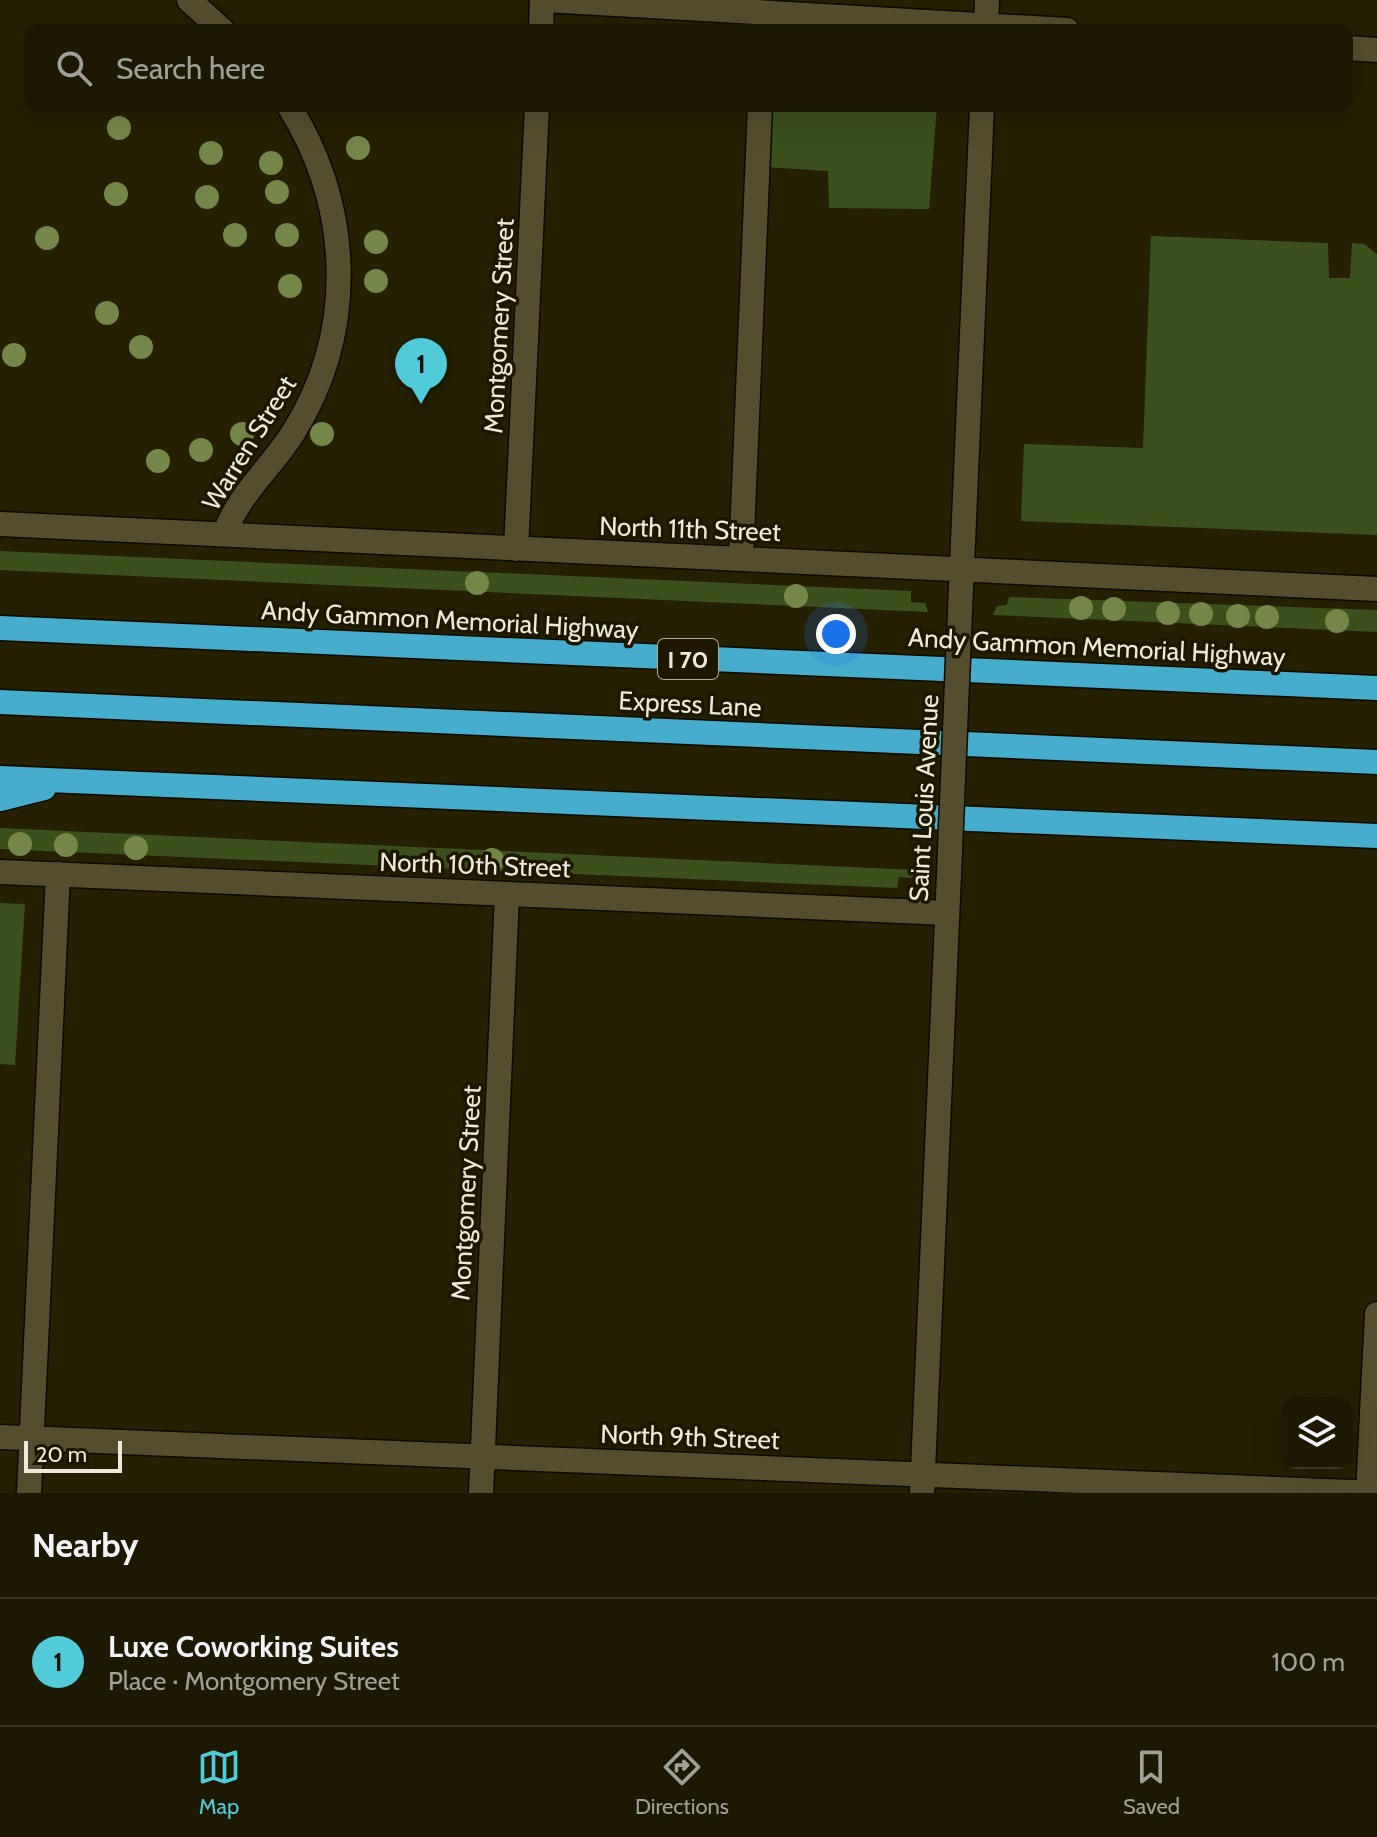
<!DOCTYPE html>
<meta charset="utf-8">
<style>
:root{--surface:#1c1802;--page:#25210c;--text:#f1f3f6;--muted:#a0a099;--line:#3a3724;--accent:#52cbd8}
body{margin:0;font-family:Cabin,sans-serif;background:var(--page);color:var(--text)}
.controls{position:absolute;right:24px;bottom:24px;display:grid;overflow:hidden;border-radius:16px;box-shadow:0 8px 32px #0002}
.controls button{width:72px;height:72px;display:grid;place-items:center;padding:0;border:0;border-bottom:2px solid var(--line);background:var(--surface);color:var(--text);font:40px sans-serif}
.scale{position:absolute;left:24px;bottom:20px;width:98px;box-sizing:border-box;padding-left:8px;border:4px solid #eeead9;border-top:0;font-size:22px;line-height:28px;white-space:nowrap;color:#eeead9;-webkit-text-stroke:6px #1d1700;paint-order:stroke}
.you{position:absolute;left:836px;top:634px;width:28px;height:28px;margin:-20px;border:6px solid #fff;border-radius:50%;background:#1a73e8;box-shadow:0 0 0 12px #1a73e833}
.badge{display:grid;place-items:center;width:52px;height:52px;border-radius:50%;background:var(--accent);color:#111;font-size:26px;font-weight:700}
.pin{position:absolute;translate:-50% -66px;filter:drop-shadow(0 2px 4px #0008)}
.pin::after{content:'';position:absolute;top:42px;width:28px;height:24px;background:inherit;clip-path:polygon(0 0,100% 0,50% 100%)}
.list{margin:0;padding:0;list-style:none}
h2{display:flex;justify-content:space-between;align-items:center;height:104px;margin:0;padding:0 32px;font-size:34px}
h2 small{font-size:26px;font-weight:400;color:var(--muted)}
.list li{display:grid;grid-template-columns:52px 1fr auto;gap:24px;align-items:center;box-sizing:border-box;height:128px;padding:0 32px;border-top:2px solid var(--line)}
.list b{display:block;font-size:30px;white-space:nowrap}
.list p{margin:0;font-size:26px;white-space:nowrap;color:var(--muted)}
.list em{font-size:26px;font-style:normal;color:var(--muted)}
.icon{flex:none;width:44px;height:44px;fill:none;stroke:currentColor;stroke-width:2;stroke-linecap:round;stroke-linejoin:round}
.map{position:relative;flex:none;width:1377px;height:1493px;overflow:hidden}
.search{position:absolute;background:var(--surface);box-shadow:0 8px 32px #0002;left:24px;right:24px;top:24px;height:88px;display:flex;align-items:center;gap:20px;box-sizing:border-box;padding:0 28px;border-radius:16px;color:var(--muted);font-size:30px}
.sheet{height:232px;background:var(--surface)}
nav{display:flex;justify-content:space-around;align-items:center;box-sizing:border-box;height:112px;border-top:2px solid var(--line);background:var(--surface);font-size:22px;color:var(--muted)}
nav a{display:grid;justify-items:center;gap:4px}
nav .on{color:var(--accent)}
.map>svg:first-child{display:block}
</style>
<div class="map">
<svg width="1377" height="1493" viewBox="0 0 1377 1493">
<rect width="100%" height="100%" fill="#262002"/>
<path fill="#3c501b" d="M 770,106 L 937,106 L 929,209 L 829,208 L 828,171 L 766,167 Z
M 1151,236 L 1328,243 L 1329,278 L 1350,278 L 1352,243 L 1364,244 L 1377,254 L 1377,535 L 1021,521 L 1024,444 L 1143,448 Z
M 0,551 L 911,591 L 911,602 L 925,603 L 928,612 L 0,570 Z
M 1009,597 L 1377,610 L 1377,632 L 993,615 L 997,606 L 1007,605 Z
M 0,828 L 917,870 L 917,872 L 912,878 L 899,877 L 897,888 L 0,849 Z
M 0,903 L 25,904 L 15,1065 L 0,1064 Z"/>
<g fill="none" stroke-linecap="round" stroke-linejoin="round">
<defs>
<path id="minor" d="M 189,0 L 222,30
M 546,0 L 1067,30
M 541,30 L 542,0
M 986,30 L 987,0
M 1347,48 L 1377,50
M 0,524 L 1377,589
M 225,533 C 239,493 271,468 293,433 C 357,331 352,207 289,106
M 516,549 L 537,106
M 741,559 L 760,106
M 960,611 L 982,106
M 0,872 L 947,913
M 0,1437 L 1377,1493
M 29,1493 L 58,874
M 481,1493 L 507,895
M 922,1493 L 949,874
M 1368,1493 L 1377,1314"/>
<path id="highway" d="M 0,628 L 1377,688
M 0,702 L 1377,762
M 0,778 L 1377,836
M 0,799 L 44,788"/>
</defs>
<use href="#minor" stroke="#0e0a00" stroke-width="27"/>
<use href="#highway" stroke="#0e0a00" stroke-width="27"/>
<use href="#minor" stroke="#544e2f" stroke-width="24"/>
<use href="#highway" stroke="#46adcd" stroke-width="24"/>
<defs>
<path id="minor-bridge" d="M 949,874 L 960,611"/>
</defs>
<use href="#minor-bridge" stroke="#0e0a00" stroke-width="27" stroke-linecap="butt"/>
<use href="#minor-bridge" stroke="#544e2f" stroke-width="24"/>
</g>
<g fill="#758649">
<circle cx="119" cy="128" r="12"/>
<circle cx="358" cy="148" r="12"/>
<circle cx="211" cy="153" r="12"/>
<circle cx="271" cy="163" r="12"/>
<circle cx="277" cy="192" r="12"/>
<circle cx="116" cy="194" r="12"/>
<circle cx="207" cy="197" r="12"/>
<circle cx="235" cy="235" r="12"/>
<circle cx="287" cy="235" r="12"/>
<circle cx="47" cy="238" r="12"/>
<circle cx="376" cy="242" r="12"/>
<circle cx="376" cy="281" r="12"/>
<circle cx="290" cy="286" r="12"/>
<circle cx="107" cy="313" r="12"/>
<circle cx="141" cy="347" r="12"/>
<circle cx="14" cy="355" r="12"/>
<circle cx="242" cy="434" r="12"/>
<circle cx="322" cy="434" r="12"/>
<circle cx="201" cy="450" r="12"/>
<circle cx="158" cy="461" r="12"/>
<circle cx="477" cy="583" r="12"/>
<circle cx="796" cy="596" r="12"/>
<circle cx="1081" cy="608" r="12"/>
<circle cx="1114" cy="609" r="12"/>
<circle cx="1168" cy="613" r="12"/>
<circle cx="1201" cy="614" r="12"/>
<circle cx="1238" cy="616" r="12"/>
<circle cx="1267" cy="617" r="12"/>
<circle cx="1337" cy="621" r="12"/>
<circle cx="20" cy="844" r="12"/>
<circle cx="66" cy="845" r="12"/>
<circle cx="136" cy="848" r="12"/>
<circle cx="492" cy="860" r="12"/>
</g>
<g text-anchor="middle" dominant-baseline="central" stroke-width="7" stroke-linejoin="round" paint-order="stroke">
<rect fill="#1d1700" stroke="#afab98" stroke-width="2" x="658" y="639" width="60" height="40" rx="6"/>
<g font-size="24" font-weight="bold" fill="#eeead9">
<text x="688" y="659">I 70</text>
</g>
<g font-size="26" fill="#eeead9" stroke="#1d1700">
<text transform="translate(499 326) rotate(-87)">Montgomery Street</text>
<text transform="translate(249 443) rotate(-58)">Warren Street</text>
<text transform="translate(690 529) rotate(2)">North 11th Street</text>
<text transform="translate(450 620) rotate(3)">Andy Gammon Memorial Highway</text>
<text transform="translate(1097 647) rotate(3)">Andy Gammon Memorial Highway</text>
<text transform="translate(690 704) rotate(3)">Express Lane</text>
<text transform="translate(924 798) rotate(-87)">Saint Louis Avenue</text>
<text transform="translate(475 865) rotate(2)">North 10th Street</text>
<text transform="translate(466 1193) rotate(-87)">Montgomery Street</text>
<text transform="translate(690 1437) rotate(2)">North 9th Street</text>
</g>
</g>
</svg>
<div class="controls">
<button><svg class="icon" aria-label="layers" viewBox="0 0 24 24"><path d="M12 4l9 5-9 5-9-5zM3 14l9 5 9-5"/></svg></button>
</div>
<div class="scale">20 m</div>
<div class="you"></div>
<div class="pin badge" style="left:421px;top:404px">1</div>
<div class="search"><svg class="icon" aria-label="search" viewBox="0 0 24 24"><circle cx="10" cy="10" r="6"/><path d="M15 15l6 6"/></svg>Search here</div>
</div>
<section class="sheet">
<h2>Nearby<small></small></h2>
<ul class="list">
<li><span class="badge">1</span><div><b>Luxe Coworking Suites</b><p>Place · Montgomery Street</p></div><em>100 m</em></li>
</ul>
</section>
<nav>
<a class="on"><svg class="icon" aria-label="map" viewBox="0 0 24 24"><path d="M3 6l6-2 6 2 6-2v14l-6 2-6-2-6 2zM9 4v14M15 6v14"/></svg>Map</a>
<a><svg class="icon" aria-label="directions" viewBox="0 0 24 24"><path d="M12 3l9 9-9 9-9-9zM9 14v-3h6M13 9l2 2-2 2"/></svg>Directions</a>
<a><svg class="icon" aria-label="saved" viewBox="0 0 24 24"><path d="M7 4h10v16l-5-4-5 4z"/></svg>Saved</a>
</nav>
